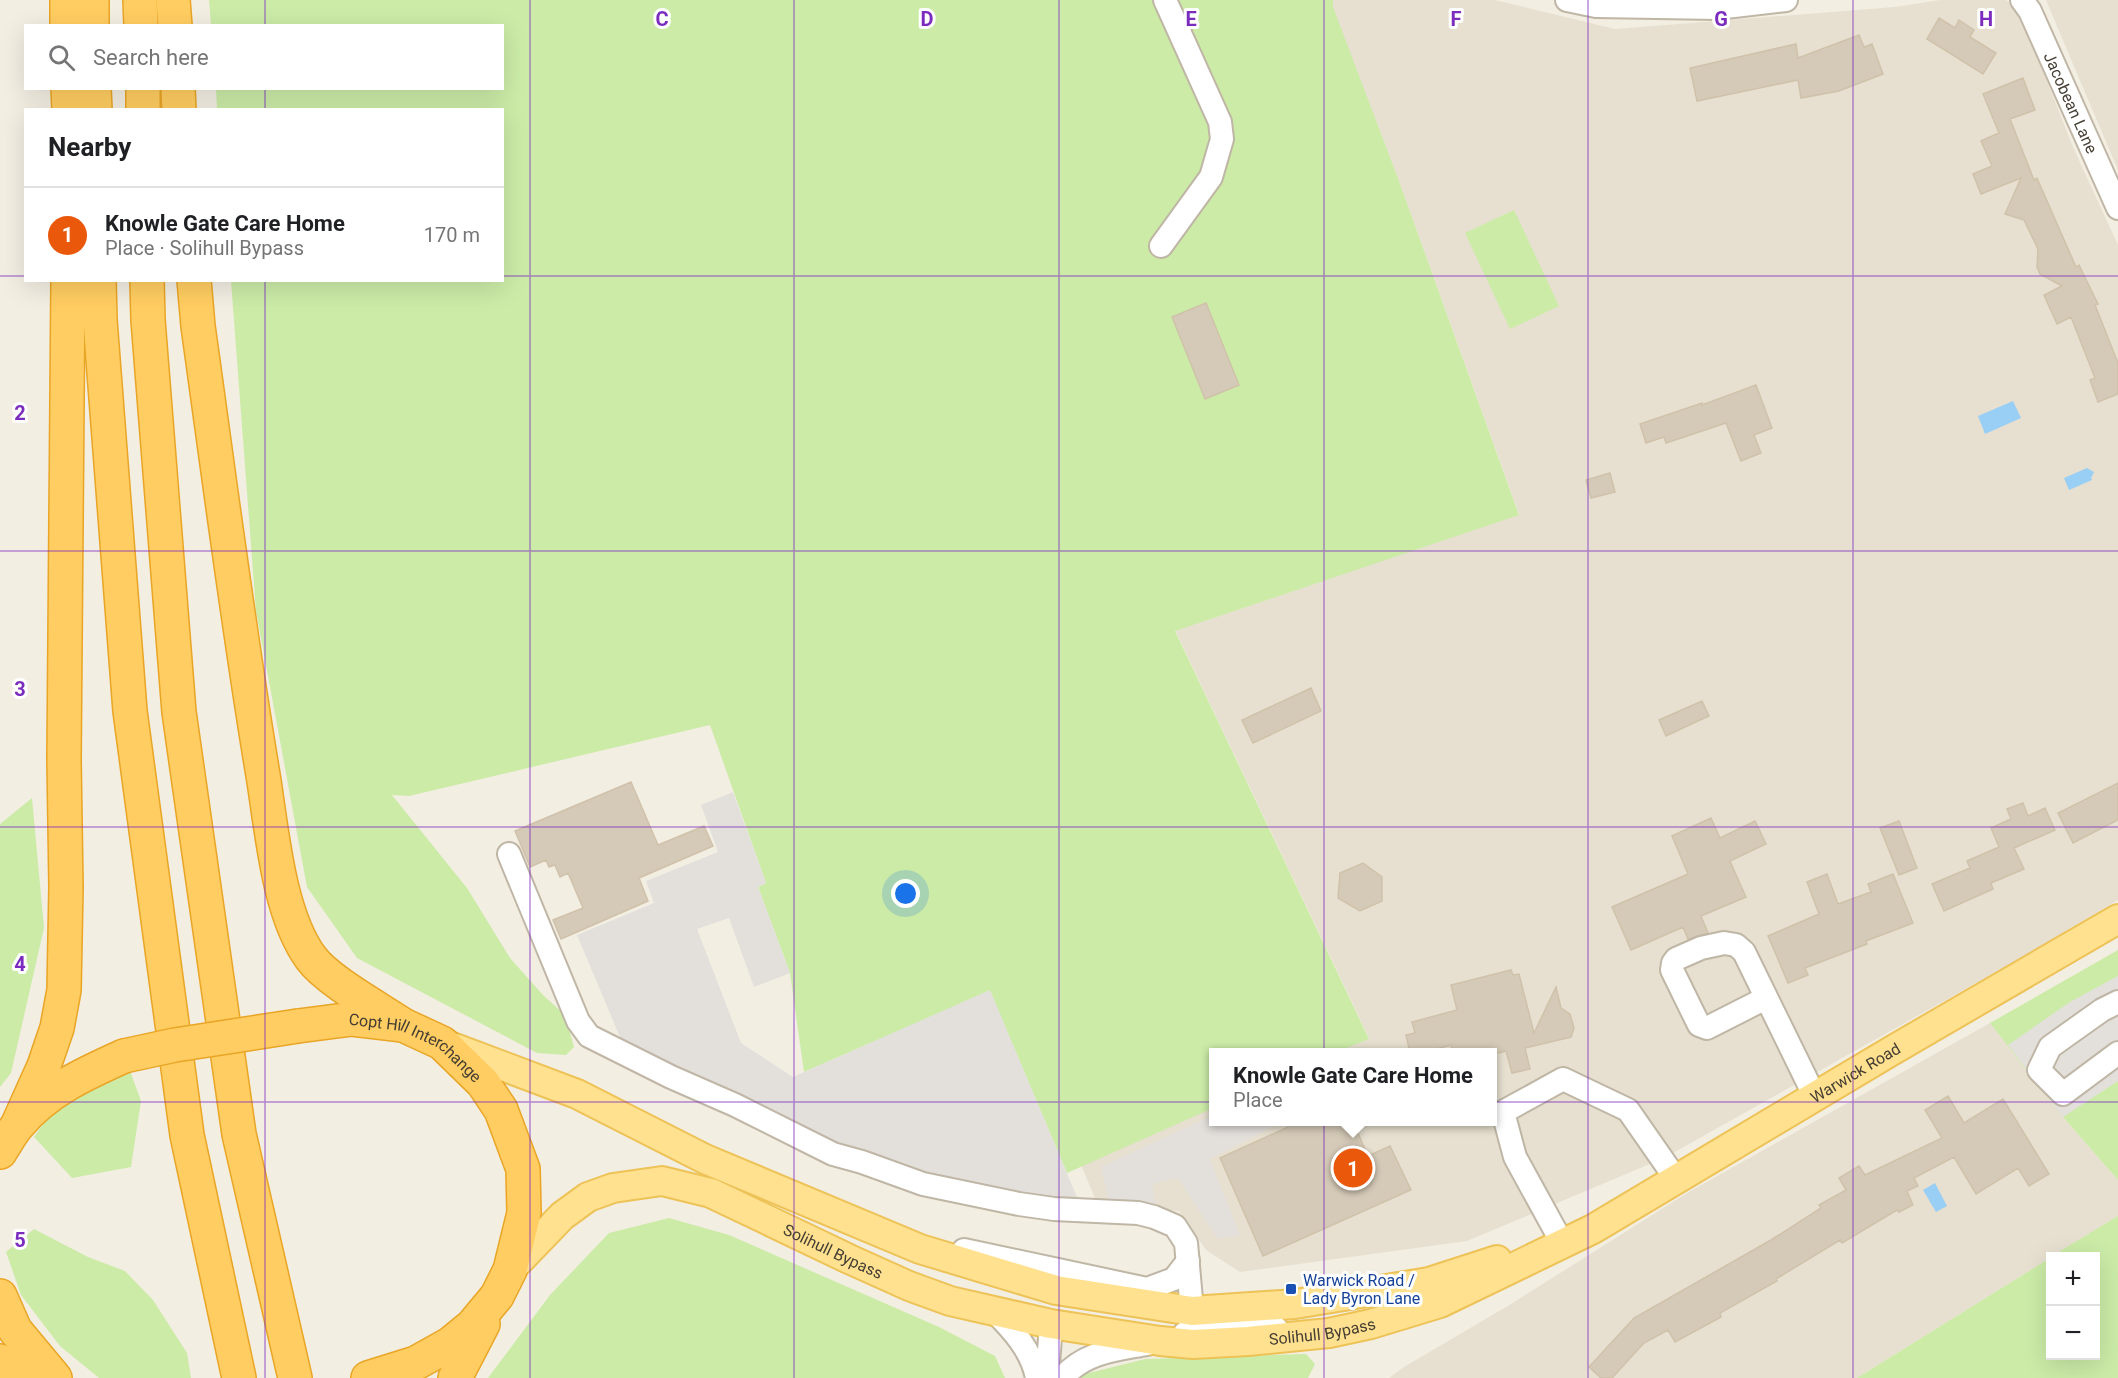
<!DOCTYPE html>
<meta charset="utf-8">
<style>
:root{--surface:#fff;--page:#f6f6f6;--text:#202124;--muted:#757577;--line:#e0e0e0;--accent:#ea580c}
body{margin:0;font-family:Roboto,sans-serif;background:var(--page);color:var(--text)}
.controls{position:absolute;right:18px;bottom:18px;display:grid;overflow:hidden;border-radius:0px;box-shadow:0 6px 24px #0002}
.controls button{width:54px;height:54px;display:grid;place-items:center;padding:0;border:0;border-bottom:2px solid var(--line);background:var(--surface);color:var(--text);font:30px sans-serif}
.you{position:absolute;left:906px;top:894px;width:21px;height:21px;margin:-15px;border:4px solid #fff;border-radius:50%;background:#1a73e8;box-shadow:0 0 0 9px #1a73e833}
.badge{display:grid;place-items:center;width:39px;height:39px;border-radius:50%;background:var(--accent);color:#fff;font-size:20px;font-weight:700}
.pin{position:absolute;translate:-50% -50%;border:3px solid #fff;box-shadow:0 2px 6px #0006}
.popup{position:absolute;left:1209px;top:1048px;width:288px;height:78px;box-sizing:border-box;display:grid;place-content:center;border-radius:0px;background:var(--surface);filter:drop-shadow(0 2px 4px #0005);font-size:20px;white-space:nowrap;color:var(--muted)}
.popup b{font-size:22px;color:var(--text)}
.popup::after{content:'';position:absolute;left:50%;top:100%;margin-left:-12px;border:12px solid transparent;border-top-color:var(--surface)}
.list{margin:0;padding:0;list-style:none}
h2{display:flex;justify-content:space-between;align-items:center;height:78px;margin:0;padding:0 24px;font-size:26px}
h2 small{font-size:20px;font-weight:400;color:var(--muted)}
.list li{display:grid;grid-template-columns:39px 1fr auto;gap:18px;align-items:center;box-sizing:border-box;height:96px;padding:0 24px;border-top:2px solid var(--line)}
.list b{display:block;font-size:22px;white-space:nowrap}
.list p{margin:0;font-size:20px;white-space:nowrap;color:var(--muted)}
.list em{font-size:20px;font-style:normal;color:var(--muted)}
.icon{flex:none;width:33px;height:33px;fill:none;stroke:currentColor;stroke-width:2;stroke-linecap:round;stroke-linejoin:round}
.map{position:relative;flex:none;width:2118px;height:1378px;overflow:hidden}
.search{position:absolute;background:var(--surface);box-shadow:0 6px 24px #0002;left:24px;top:24px;width:480px;height:66px;display:flex;align-items:center;gap:15px;box-sizing:border-box;padding:0 21px;border-radius:0px;color:var(--muted);font-size:22px}
.panel{position:absolute;background:var(--surface);box-shadow:0 6px 24px #0002;left:24px;top:108px;width:480px;height:174px;border-radius:0px}
.map>svg:first-child{display:block}
</style>
<div class="map">
<svg width="2118" height="1378" viewBox="0 0 2118 1378">
<rect width="100%" height="100%" fill="#f3eee2"/>
<path fill="#e7e0d0" d="M 1333,0 L 1495,0 L 1615,29 L 1895,7 L 1940,0 L 2006,0 L 2013,5 L 2030,38 L 2073,147 L 2118,245 L 2118,900 L 2017,960 L 1664,1158 L 1467,1241 L 1240,1272 L 1206,1250 L 1179,1211 L 1097,1203 L 1081,1165 L 1213,1107 L 1214,1122 L 1492,1122 L 1492,1052 L 1337,1052 L 1369,1038 L 1175,630 L 1519,514 L 1399,181 L 1332,7 Z
M 2046,0 L 2118,0 L 2118,170 L 2067,50 Z
M 1990,1023 L 2063,1117 L 2118,1180 L 2118,1216 L 1857,1378 L 1389,1378 L 1404,1367 L 1511,1304 L 1687,1193 Z"/>
<path fill="#cbeba7" d="M 209,0 L 1333,0 L 1333,7 L 1399,181 L 1519,515 L 1175,631 L 1369,1039 L 1337,1052 L 1214,1052 L 1213,1108 L 1067,1173 L 990,991 L 804,1072 L 790,973 L 758,887 L 766,883 L 710,725 L 409,796 L 392,795 L 467,888 L 510,958 L 543,995 L 565,1015 L 574,1047 L 566,1055 L 537,1053 L 357,958 L 307,887 L 256,611 L 231,281 L 502,280 L 502,110 L 217,109 L 216,89 L 502,88 L 502,26 L 211,25 Z
M 1514,210 L 1559,306 L 1510,329 L 1465,233 Z
M 32,798 L 44,928 L 11,1073 L 0,1087 L 0,824 Z
M 2118,950 L 2118,1180 L 2063,1117 L 1990,1023 Z
M 129,1068 L 141,1101 L 131,1167 L 72,1178 L 34,1137 L 59,1101 Z
M 2118,1216 L 2118,1378 L 1857,1378 L 2050,1258 L 2050,1356 L 2096,1356 L 2096,1256 L 2052,1256 Z
M 669,1218 L 729,1235 L 939,1327 L 995,1356 L 1005,1378 L 488,1378 L 550,1295 L 609,1233 Z
M 34,1229 L 88,1257 L 125,1271 L 153,1300 L 187,1353 L 191,1378 L 99,1378 L 60,1346 L 21,1295 L 6,1252 Z
M 1306,1354 L 1315,1364 L 1308,1378 L 1081,1378 L 1085,1374 L 1145,1359 Z"/>
<path fill="#e3e0dc" d="M 733,792 L 766,883 L 758,887 L 790,973 L 754,987 L 729,918 L 697,929 L 741,1043 L 793,1077 L 990,990 L 1079,1202 L 1000,1191 L 956,1181 L 874,1157 L 788,1124 L 622,1042 L 577,935 L 654,903 L 646,881 L 718,852 L 701,805 Z
M 2118,976 L 2118,1081 L 2063,1117 L 2008,1045 L 2070,1002 Z
M 1213,1115 L 1214,1122 L 1277,1122 L 1278,1124 L 1210,1159 L 1240,1236 L 1217,1238 L 1178,1178 L 1152,1184 L 1156,1205 L 1109,1202 L 1101,1167 Z"/>
<path fill="#99cef5" d="M 2013,401 L 2021,418 L 1985,434 L 1978,416 Z
M 2087,468 L 2094,472 L 2091,478 L 2092,480 L 2069,490 L 2064,478 Z
M 1935,1183 L 1947,1206 L 1936,1212 L 1923,1190 Z"/>
<path fill="#d5cab7" stroke="#d0c2aa" stroke-width="1.5" d="M 1939,18 L 1955,28 L 1959,20 L 1974,30 L 1970,37 L 1996,53 L 1983,74 L 1927,39 Z
M 1859,35 L 1864,47 L 1872,44 L 1883,74 L 1839,91 L 1801,98 L 1798,80 L 1697,101 L 1690,68 L 1796,44 L 1798,58 Z
M 2023,78 L 2035,110 L 2010,119 L 2034,180 L 2037,178 L 2076,267 L 2079,265 L 2098,304 L 2095,305 L 2118,363 L 2118,394 L 2098,402 L 2090,380 L 2095,378 L 2071,317 L 2057,324 L 2044,295 L 2062,286 L 2040,274 L 2037,267 L 2038,249 L 2024,220 L 2005,214 L 2021,178 L 1981,194 L 1973,174 L 1992,166 L 1981,141 L 1999,133 L 1983,94 Z
M 1206,303 L 1239,385 L 1205,399 L 1172,317 Z
M 1756,385 L 1772,428 L 1754,435 L 1761,453 L 1741,461 L 1726,423 L 1666,443 L 1664,437 L 1646,443 L 1640,424 L 1702,403 L 1702,405 Z
M 1610,473 L 1615,492 L 1591,498 L 1586,480 Z
M 1311,688 L 1321,711 L 1253,743 L 1242,720 Z
M 1702,701 L 1709,716 L 1666,736 L 1659,720 Z
M 631,782 L 658,845 L 704,826 L 713,846 L 639,878 L 648,901 L 561,939 L 553,920 L 583,908 L 568,873 L 560,877 L 555,865 L 549,867 L 546,860 L 530,867 L 515,831 Z
M 2118,783 L 2118,820 L 2073,843 L 2058,813 Z
M 2023,803 L 2028,816 L 2045,808 L 2055,830 L 2014,848 L 2024,869 L 1991,883 L 1993,889 L 1944,911 L 1932,884 L 1970,868 L 1967,861 L 1999,847 L 1991,828 L 2011,819 L 2007,809 Z
M 1711,818 L 1720,838 L 1755,821 L 1766,844 L 1730,861 L 1746,897 L 1701,916 L 1708,933 L 1688,939 L 1683,927 L 1631,950 L 1612,907 L 1688,874 L 1672,836 Z
M 1899,821 L 1917,868 L 1899,875 L 1880,828 Z
M 1363,863 L 1382,877 L 1382,901 L 1360,911 L 1338,898 L 1340,873 Z
M 1827,874 L 1838,904 L 1871,892 L 1868,884 L 1893,874 L 1913,923 L 1866,941 L 1867,944 L 1805,968 L 1808,975 L 1788,983 L 1768,936 L 1819,914 L 1807,882 Z
M 1511,970 L 1513,975 L 1519,974 L 1534,1033 L 1556,987 L 1561,1008 L 1570,1014 L 1574,1028 L 1571,1037 L 1525,1048 L 1530,1069 L 1512,1073 L 1506,1051 L 1499,1053 L 1453,1053 L 1451,1045 L 1421,1053 L 1410,1053 L 1406,1035 L 1415,1033 L 1412,1022 L 1457,1010 L 1451,985 Z
M 1948,1096 L 1964,1123 L 2003,1099 L 2049,1174 L 2029,1186 L 2018,1168 L 1976,1194 L 1954,1157 L 1914,1178 L 1918,1186 L 1907,1191 L 1913,1205 L 1899,1212 L 1897,1210 L 1842,1243 L 1840,1240 L 1776,1279 L 1777,1281 L 1720,1313 L 1721,1317 L 1675,1342 L 1668,1330 L 1644,1343 L 1612,1378 L 1601,1378 L 1589,1367 L 1634,1318 L 1771,1240 L 1821,1208 L 1819,1205 L 1846,1190 L 1839,1178 L 1859,1166 L 1865,1175 L 1942,1138 L 1925,1110 Z
M 1286,1122 L 1353,1122 L 1368,1156 L 1390,1146 L 1411,1190 L 1263,1256 L 1220,1158 L 1288,1127 Z"/>
<g fill="none" stroke-linecap="round" stroke-linejoin="round">
<defs>
<g id="minor">
<path d="M 1567,0 L 1596,6 L 1717,8 L 1786,0"/>
<path id="s1" d="M 2022,0 L 2030,11 L 2118,208"/>
<path d="M 1161,246 L 1211,177 L 1222,139 L 1220,122 L 1165,0"/>
<path d="M 509,854 L 578,1021 L 589,1036 L 671,1077 L 735,1105 L 833,1154 L 862,1162 L 923,1184 L 1019,1204 L 1054,1209 L 1138,1213 L 1154,1217 L 1175,1226 L 1186,1243 L 1192,1311 L 1197,1327"/>
<path d="M 1766,998 L 1707,1028 L 1699,1025 L 1672,970 L 1673,963 L 1676,959 L 1701,948 L 1724,943 L 1736,945 L 1744,952 L 1815,1097"/>
<path d="M 2118,1002 L 2102,1010 L 2050,1047 L 2039,1070 L 2063,1094 L 2118,1053"/>
<path d="M 1560,1239 L 1515,1157 L 1503,1112 L 1563,1079 L 1628,1110 L 1676,1179"/>
<path d="M 964,1250 L 1147,1289 L 1174,1279 L 1188,1261"/>
<path d="M 994,1311 C 1013,1330 1032,1351 1037,1378"/>
<path d="M 1185,1333 L 1197,1327 L 1276,1328"/>
<path d="M 1047,1378 L 1051,1324"/>
<path d="M 1062,1378 C 1085,1352 1114,1350 1147,1344"/>
</g>
<g id="major">
<path d="M 444,1044 L 577,1094 L 705,1159 L 920,1249 L 1056,1290 L 1192,1311 L 1295,1304 L 1429,1282 L 1497,1260"/>
<path id="s2" d="M 510,1270 L 562,1216 L 588,1197 L 613,1188 L 662,1181 L 711,1193 L 849,1259 L 909,1286 L 950,1301 L 1051,1324 L 1160,1341 L 1193,1344 L 1248,1341 L 1329,1333 L 1371,1324 L 1440,1303 L 1593,1229 L 1893,1050 L 2118,919"/>
</g>
<g id="highway">
<path d="M 67,0 L 67,26"/>
<path d="M 92,0 L 92,26"/>
<path d="M 140,0 L 141,26"/>
<path d="M 173,0 L 175,26"/>
<path d="M 68,88 L 69,110"/>
<path d="M 94,88 L 95,110"/>
<path d="M 143,88 L 143,110"/>
<path d="M 178,88 L 179,110"/>
<path d="M 99,280 L 100,320 L 130,711 L 187,1135 L 239,1378"/>
<path d="M 147,280 L 148,320 L 179,712 L 239,1134 L 295,1378"/>
<path d="M 194,280 L 198,326 C 219,476 238,626 263,775 C 272,830 278,913 311,958 C 328,981 378,1008 403,1025"/>
<path id="s3" d="M 298,1026 L 352,1019 L 403,1025 L 442,1043 L 483,1083 L 501,1110 L 523,1169 L 524,1213 L 510,1270 L 497,1296 L 472,1326 L 450,1344 L 416,1363 L 368,1378"/>
<path d="M 18,1124 L 44,1066 L 57,1028 L 64,990 L 66,887 L 64,760 L 68,280"/>
<path d="M 0,1152 C 6,1143 11,1133 18,1125 C 46,1091 86,1073 124,1056"/>
<path d="M 0,1296 L 15,1330 L 55,1378"/>
<path d="M 0,1361 L 35,1378"/>
<path d="M 455,1378 L 483,1324"/>
</g>
</defs>
<use href="#minor" stroke="#bfb6a5" stroke-width="26"/>
<use href="#major" stroke="#edc257" stroke-width="32"/>
<use href="#highway" stroke="#e9a526" stroke-width="36"/>
<use href="#minor" stroke="#fff" stroke-width="22"/>
<use href="#major" stroke="#ffe18f" stroke-width="28"/>
<use href="#highway" stroke="#ffcd61" stroke-width="33"/>
<defs>
<path id="highway-bridge" d="M 124,1056 L 175,1045 L 298,1026"/>
</defs>
<use href="#highway-bridge" stroke="#e9a526" stroke-width="36" stroke-linecap="butt"/>
<use href="#highway-bridge" stroke="#ffcd61" stroke-width="33"/>
</g>
<path fill="none" stroke="#7b2cbf" stroke-width="1.5" stroke-opacity="0.55" d="M 265,0 L 265,26M 530,0 L 530,1378M 794,0 L 794,1378M 1059,0 L 1059,1378M 1324,0 L 1324,1378M 1588,0 L 1588,1378M 1853,0 L 1853,1378M 265,88 L 265,110M 0,276 L 26,276M 502,276 L 2118,276M 265,280 L 265,1378M 0,551 L 2118,551M 0,827 L 2118,827M 0,1102 L 2118,1102"/>
<rect fill="#1a4fb4" stroke="#fff" stroke-width="2" x="1285" y="1283" width="12" height="12" rx="3"/>
<g text-anchor="middle" dominant-baseline="central" stroke-width="6" stroke-linejoin="round" paint-order="stroke">
<g font-size="16" fill="#453e33" stroke="#fff">
<text stroke="none"><textPath href="#s1" startOffset="114">Jacobean Lane</textPath></text>
<text stroke="none"><textPath href="#s3" startOffset="126">Copt Hill Interchange</textPath></text>
<text stroke="none"><textPath href="#s2" startOffset="1470">Warwick Road</textPath></text>
<text stroke="none"><textPath href="#s2" startOffset="369">Solihull Bypass</textPath></text>
<text stroke="none"><textPath href="#s2" startOffset="873">Solihull Bypass</textPath></text>
</g>
<g font-size="16" fill="#164399" stroke="#fff" text-anchor="start">
<text x="1303" y="1280">Warwick Road /<tspan x="1303" dy="18">Lady Byron Lane</tspan></text>
</g>
</g>
<g font-size="20" text-anchor="middle" font-weight="bold" fill="#7b2cbf" stroke="#fff" stroke-width="6" stroke-linejoin="round" paint-order="stroke">
<text x="662" y="26">C</text>
<text x="927" y="26">D</text>
<text x="1191" y="26">E</text>
<text x="1456" y="26">F</text>
<text x="1721" y="26">G</text>
<text x="1986" y="26">H</text>
<text x="20" y="420">2</text>
<text x="20" y="696">3</text>
<text x="20" y="971">4</text>
<text x="20" y="1247">5</text>
</g>
</svg>
<div class="controls">
<button>+</button>
<button>−</button>
</div>
<div class="you"></div>
<div class="pin badge" style="left:1353px;top:1168px">1</div>
<div class="popup"><b>Knowle Gate Care Home</b>Place</div>
<div class="search"><svg class="icon" aria-label="search" viewBox="0 0 24 24"><circle cx="10" cy="10" r="6"/><path d="M15 15l6 6"/></svg>Search here</div>
<section class="panel">
<h2>Nearby<small></small></h2>
<ul class="list">
<li><span class="badge">1</span><div><b>Knowle Gate Care Home</b><p>Place · Solihull Bypass</p></div><em>170 m</em></li>
</ul>
</section>
</div>
